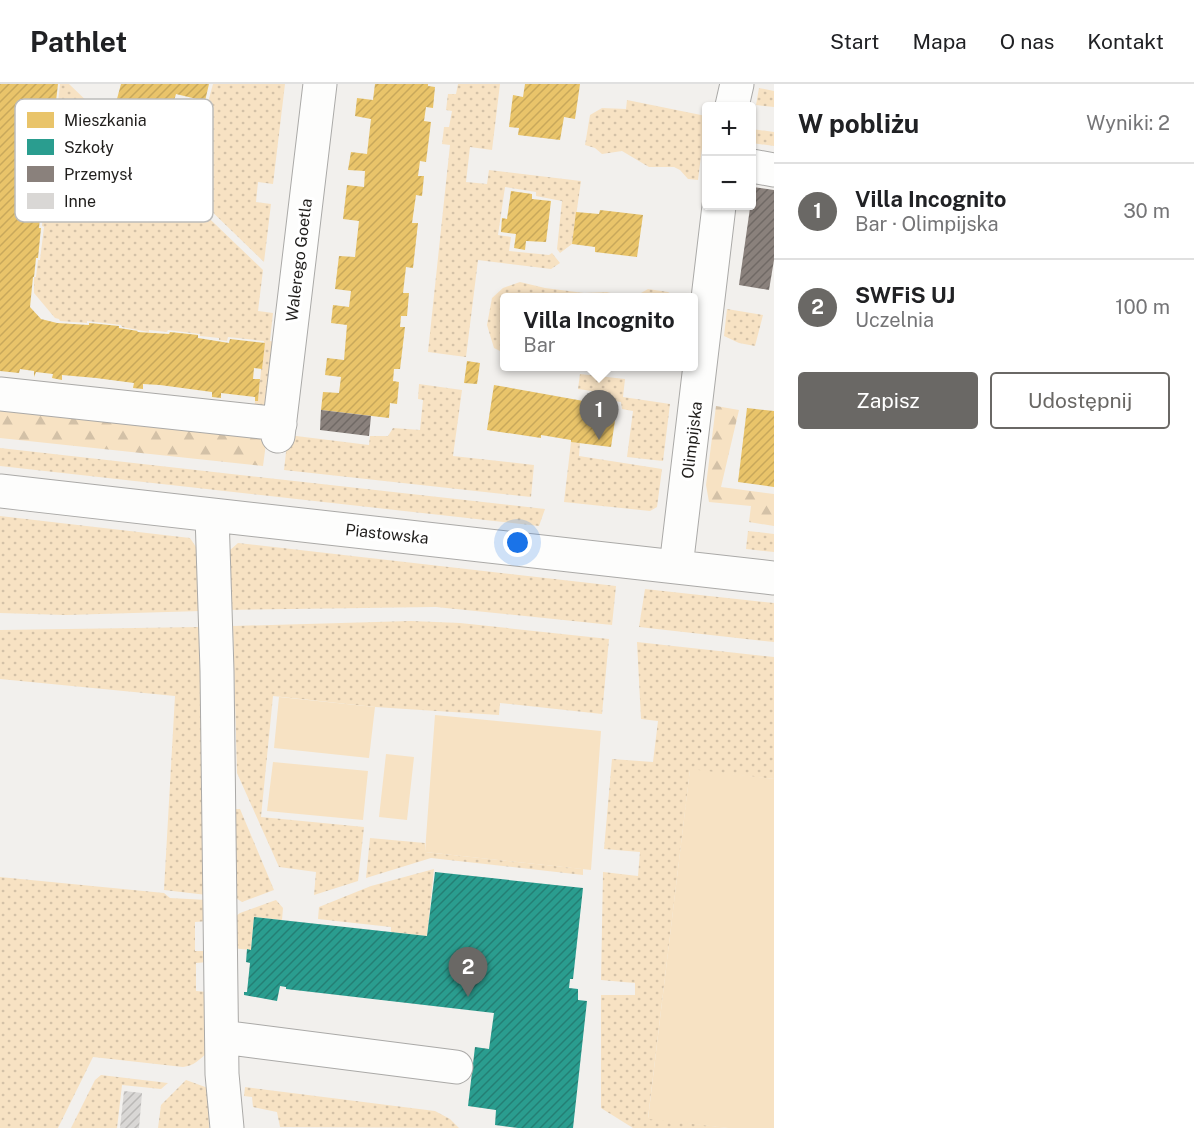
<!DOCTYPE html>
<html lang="pl">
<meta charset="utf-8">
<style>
:root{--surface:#fff;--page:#f2f2f2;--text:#202124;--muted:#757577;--line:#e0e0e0;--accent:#6a6865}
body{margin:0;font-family:"Public Sans",sans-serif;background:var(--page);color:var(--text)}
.controls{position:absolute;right:18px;top:18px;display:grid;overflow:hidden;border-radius:6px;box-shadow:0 2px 4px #0004}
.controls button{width:54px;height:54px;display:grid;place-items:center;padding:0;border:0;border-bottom:2px solid var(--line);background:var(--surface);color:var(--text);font:30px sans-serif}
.you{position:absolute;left:518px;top:459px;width:21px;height:21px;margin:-15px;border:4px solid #fff;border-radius:50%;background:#1a73e8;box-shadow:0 0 0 9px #1a73e833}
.badge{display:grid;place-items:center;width:39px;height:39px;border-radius:50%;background:var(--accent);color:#fff;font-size:20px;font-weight:700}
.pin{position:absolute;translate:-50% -50px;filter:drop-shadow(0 2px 3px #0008)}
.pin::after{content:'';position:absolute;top:32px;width:21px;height:18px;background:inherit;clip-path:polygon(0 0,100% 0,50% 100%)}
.popup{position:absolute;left:500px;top:209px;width:198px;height:78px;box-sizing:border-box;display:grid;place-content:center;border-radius:6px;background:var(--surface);filter:drop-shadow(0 2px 4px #0005);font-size:20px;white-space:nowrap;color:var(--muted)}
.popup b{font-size:22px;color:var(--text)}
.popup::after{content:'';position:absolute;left:50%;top:100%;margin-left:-12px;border:12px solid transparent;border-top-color:var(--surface)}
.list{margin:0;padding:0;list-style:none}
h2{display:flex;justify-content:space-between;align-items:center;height:78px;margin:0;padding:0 24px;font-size:26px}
h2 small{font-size:20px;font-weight:400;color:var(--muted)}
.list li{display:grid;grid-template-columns:39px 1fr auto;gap:18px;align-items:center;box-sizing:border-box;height:96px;padding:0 24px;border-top:2px solid var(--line)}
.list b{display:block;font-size:22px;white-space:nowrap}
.list p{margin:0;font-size:20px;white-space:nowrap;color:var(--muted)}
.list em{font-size:20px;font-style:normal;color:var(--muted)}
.actions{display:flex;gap:12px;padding:18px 24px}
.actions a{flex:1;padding:14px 0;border:2px solid var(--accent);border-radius:6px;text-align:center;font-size:21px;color:var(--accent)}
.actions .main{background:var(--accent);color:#fff}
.map{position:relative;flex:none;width:774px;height:1044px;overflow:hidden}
header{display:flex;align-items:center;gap:36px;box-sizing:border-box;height:84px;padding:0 30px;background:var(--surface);border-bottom:2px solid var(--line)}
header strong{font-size:28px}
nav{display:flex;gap:33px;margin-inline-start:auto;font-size:21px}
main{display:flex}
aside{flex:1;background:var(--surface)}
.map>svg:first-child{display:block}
</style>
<header>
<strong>Pathlet</strong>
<nav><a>Start</a><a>Mapa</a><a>O nas</a><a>Kontakt</a></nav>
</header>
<main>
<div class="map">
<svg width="774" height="1044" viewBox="0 0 774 1044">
<defs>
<pattern id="grass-dots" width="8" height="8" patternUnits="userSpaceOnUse" patternTransform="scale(1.5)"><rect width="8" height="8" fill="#f7e2c3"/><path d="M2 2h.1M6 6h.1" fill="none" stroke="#d3c1a7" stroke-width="1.8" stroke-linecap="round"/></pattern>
<pattern id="forest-firs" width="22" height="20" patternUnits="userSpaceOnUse" patternTransform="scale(1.5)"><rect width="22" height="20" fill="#f7e2c3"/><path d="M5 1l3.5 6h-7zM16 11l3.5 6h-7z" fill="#d3c1a7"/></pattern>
<pattern id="homes-hatch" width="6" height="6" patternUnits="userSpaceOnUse" patternTransform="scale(1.5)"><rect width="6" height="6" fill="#e9c46a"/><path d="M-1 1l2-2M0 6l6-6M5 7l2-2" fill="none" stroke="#c8a85b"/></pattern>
<pattern id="schools-hatch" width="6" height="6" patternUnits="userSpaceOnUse" patternTransform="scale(1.5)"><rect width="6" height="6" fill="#2a9d8f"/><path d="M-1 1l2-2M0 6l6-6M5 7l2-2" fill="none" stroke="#247f74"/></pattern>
<pattern id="industry-hatch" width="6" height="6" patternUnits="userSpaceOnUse" patternTransform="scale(1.5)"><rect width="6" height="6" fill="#8a817c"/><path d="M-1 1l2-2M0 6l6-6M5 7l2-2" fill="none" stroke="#706965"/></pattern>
<pattern id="building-hatch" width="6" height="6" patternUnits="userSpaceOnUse" patternTransform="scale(1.5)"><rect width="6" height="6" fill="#d9d7d5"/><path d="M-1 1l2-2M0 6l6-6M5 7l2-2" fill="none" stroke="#bab8b6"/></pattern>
</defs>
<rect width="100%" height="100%" fill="#f2f0ed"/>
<path fill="url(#grass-dots)" d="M 60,0 L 69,0 L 263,186 L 258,227 L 273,229 L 270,257 L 275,258 L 267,320 L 262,324 L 254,326 L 255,317 L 258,317 L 264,257 L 228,253 L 227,257 L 219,256 L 219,254 L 200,252 L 200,250 L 168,246 L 167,248 L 149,246 L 149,248 L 122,243 L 121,241 L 87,237 L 87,239 L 60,237 L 59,235 L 55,234 L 34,209 L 34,193 L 36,193 L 38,176 L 40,176 L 44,143 L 42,142 L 44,114 L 45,114 L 48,97 L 49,97 L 53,64 L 51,64 L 52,37 L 56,36 Z
M 213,0 L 285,0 L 273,100 L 258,98 L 256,118 L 271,120 L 264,178 L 110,29 L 171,44 L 179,15 L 207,22 Z
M 458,0 L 500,0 L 492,66 L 470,63 L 466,98 L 487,100 L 489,86 L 581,97 L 572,160 L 560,169 L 557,165 L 562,117 L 536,112 L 536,108 L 505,103 L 498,151 L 511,153 L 509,167 L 549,171 L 552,169 L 560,179 L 551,185 L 478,176 L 466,273 L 428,268 L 450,61 L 442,60 L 444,43 L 449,43 L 452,27 L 446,26 L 448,10 L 456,10 Z
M 759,4 L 774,7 L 774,23 L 756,21 Z
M 627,16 L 706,32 L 698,96 L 688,95 L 680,86 L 674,83 L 649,83 L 622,67 L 602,70 L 595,64 L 585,61 L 590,31 L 602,24 L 626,25 Z
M 752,45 L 774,48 L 774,62 L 752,59 Z
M 520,198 L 545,204 L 584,209 L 607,208 L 625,213 L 504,214 L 504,269 L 494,264 L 487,241 L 492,214 L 503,204 Z
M 648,205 L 668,208 L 676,213 L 634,213 Z
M 727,225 L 763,231 L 755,262 L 739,259 L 724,252 Z
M 580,290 L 625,295 L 623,313 L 670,320 L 663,377 L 627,373 L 633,327 L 622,325 L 621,318 L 591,314 L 592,307 L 578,305 Z
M 419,300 L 462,306 L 453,372 L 534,381 L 531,413 L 284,386 L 288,351 L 369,361 L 370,352 L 388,352 L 393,344 L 420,346 L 423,316 L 418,315 Z
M 571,358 L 580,359 L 579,372 L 662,385 L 657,423 L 650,427 L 564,418 Z
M 0,364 L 545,425 L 539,442 L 0,382 Z
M 0,432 L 190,454 L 198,466 L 201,527 L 66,531 L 0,529 Z
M 748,447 L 774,450 L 774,468 L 746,465 Z
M 238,459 L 616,502 L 612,541 L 436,523 L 226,526 L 229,467 Z
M 645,505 L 774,519 L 774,558 L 639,543 Z
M 411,537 L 460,539 L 609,555 L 602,630 L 500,619 L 499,631 L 375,623 L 273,612 L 261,733 L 364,743 L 358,797 L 314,811 L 316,788 L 279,783 L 237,689 L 233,542 Z
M 202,543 L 207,811 L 164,806 L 175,612 L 0,595 L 0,546 Z
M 637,558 L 774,573 L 774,695 L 690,686 L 648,1034 L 728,1044 L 633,1044 L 601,1024 L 601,911 L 635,911 L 635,899 L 601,896 L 603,788 L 638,792 L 640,768 L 604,765 L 612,675 L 653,678 L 658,637 L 641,635 Z
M 231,725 L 240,725 L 274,806 L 242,818 L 231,811 Z
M 370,754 L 425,759 L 425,768 L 583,785 L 583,791 L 431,774 L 366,794 Z
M 434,785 L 427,852 L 391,848 L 391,843 L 318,835 L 319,823 L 371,802 Z
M 0,793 L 164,809 L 170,814 L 207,816 L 208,837 L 195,838 L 195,867 L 208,867 L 208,878 L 196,879 L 196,907 L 208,908 L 208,968 C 200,975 194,982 183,983 L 93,973 L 58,1044 L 0,1044 Z
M 276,816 L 283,824 L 282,836 L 254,833 L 251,866 L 232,864 L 232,835 L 240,829 Z
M 101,991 L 168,999 L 161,1005 L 122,1001 L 117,1044 L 71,1044 L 95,996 Z
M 186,996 L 208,1004 L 209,1044 L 158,1044 L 161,1021 Z
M 245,1003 L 435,1027 L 450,1035 L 459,1044 L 280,1043 L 277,1028 L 253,1023 L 252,1013 L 244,1012 Z"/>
<path fill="url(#forest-firs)" d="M 716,322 L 739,326 L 721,403 L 774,410 L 774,442 L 749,438 L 751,422 L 709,418 L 706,401 Z
M 0,323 L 267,352 L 263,382 L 0,354 Z"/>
<path fill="#f7e2c3" d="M 279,613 L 375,623 L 369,674 L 274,664 Z
M 435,631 L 601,647 L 591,786 L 425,768 Z
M 386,670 L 414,673 L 407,736 L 379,733 Z
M 273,678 L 368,687 L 363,736 L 267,727 Z
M 690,685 L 774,695 L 774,1044 L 728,1044 L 648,1035 Z"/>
<path fill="url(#homes-hatch)" d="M 0,0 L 58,0 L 54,34 L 51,34 L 47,94 L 45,94 L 43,112 L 42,112 L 39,144 L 41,144 L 38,174 L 36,174 L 34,193 L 33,193 L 30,223 L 41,235 L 57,239 L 89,241 L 89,239 L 119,242 L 119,244 L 138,247 L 137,248 L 169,250 L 170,248 L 198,251 L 198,254 L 229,259 L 230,255 L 265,259 L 262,285 L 254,284 L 253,295 L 260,295 L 258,317 L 255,317 L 255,313 L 221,309 L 221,314 L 212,313 L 212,308 L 160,301 L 143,300 L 143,305 L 133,304 L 134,299 L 96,294 L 62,291 L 62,296 L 52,294 L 53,290 L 36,288 L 34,293 L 34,287 L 20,285 L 19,289 L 0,287 Z
M 121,0 L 209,0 L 205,17 L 176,10 L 167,40 L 114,26 Z
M 375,0 L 428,0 L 428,2 L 435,3 L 433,24 L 426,23 L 424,37 L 431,38 L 426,78 L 420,77 L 418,92 L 424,92 L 422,112 L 416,111 L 412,139 L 418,139 L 413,184 L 406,183 L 403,209 L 409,209 L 407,232 L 401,232 L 400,243 L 405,243 L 400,285 L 394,285 L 393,297 L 399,298 L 397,320 L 390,319 L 389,334 L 321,326 L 323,308 L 339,309 L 341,293 L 325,291 L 327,274 L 344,276 L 347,241 L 331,239 L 333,221 L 349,223 L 351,207 L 335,205 L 339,172 L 355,173 L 359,137 L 343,135 L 347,101 L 364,103 L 365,87 L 348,86 L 351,68 L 367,70 L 371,35 L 355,32 L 357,14 L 373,16 Z
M 525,0 L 580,0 L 575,35 L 564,33 L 560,56 L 518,51 L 519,44 L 509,43 L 513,11 L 523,13 Z
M 511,107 L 532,110 L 532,115 L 551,117 L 546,158 L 526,157 L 525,166 L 514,164 L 516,150 L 501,148 L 502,134 L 507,135 Z
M 600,126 L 643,131 L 637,173 L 595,168 L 595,163 L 572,160 L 576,128 L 599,130 Z
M 467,277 L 480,279 L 477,300 L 464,299 Z
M 494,301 L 617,323 L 611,363 L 571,358 L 571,356 L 541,351 L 541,354 L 487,346 Z
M 747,324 L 774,327 L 774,403 L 738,398 Z"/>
<path fill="url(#schools-hatch)" d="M 435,788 L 583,804 L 573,895 L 570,895 L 569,904 L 578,905 L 578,916 L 587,917 L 573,1044 L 518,1044 L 495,1041 L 496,1026 L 468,1022 L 475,963 L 489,965 L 494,929 L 286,905 L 286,903 L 280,902 L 277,917 L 244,911 L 244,908 L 247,908 L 250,879 L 246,878 L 247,865 L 251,866 L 254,833 L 427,852 Z"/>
<path fill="url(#industry-hatch)" d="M 753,103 L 774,106 L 774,176 L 769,206 L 739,201 Z
M 321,326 L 371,332 L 369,352 L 320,346 Z"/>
<path fill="url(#building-hatch)" d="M 124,1007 L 142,1009 L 139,1044 L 120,1044 Z"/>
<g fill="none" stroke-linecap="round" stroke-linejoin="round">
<defs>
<path id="minor" d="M 732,22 L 737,0
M 752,82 L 774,86
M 0,310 L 280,340
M 278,352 L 320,0
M 0,407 L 774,494
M 212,431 L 217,587 L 222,990 L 227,1044
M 676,483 L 719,122
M 222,953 L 456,983"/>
</defs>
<use href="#minor" stroke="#aaa9a7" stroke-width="35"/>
<use href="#minor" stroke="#fdfdfc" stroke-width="33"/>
</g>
<g text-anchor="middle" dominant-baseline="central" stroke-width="6" stroke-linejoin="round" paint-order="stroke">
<g font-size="16" fill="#201e1c" stroke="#fff">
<text transform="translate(299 176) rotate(-83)">Walerego Goetla</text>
<text transform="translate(692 356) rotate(-83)">Olimpijska</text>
<text transform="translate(387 450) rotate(6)">Piastowska</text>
</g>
</g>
<rect x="15" y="15" width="198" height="123" rx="9" fill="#fff" stroke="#bcbcbb" stroke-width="1.5"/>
<rect x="27" y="28" width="27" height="16" fill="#e9c46a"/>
<rect x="27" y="55" width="27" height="16" fill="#2a9d8f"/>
<rect x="27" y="82" width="27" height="16" fill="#8a817c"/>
<rect x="27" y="109" width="27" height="16" fill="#d9d7d5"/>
<g font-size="16" fill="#201e1c">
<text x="64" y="42">Mieszkania</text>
<text x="64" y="69">Szkoły</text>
<text x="64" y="96">Przemysł</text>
<text x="64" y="123">Inne</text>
</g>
</svg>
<div class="controls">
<button>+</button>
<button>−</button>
</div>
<div class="you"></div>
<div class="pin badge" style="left:599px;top:356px">1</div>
<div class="popup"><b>Villa Incognito</b>Bar</div>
<div class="pin badge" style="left:468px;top:913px">2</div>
</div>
<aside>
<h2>W pobliżu<small>Wyniki: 2</small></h2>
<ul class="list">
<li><span class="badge">1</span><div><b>Villa Incognito</b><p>Bar · Olimpijska</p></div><em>30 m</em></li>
<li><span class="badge">2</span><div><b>SWFiS UJ</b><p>Uczelnia</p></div><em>100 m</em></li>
</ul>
<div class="actions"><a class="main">Zapisz</a><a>Udostępnij</a></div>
</aside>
</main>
